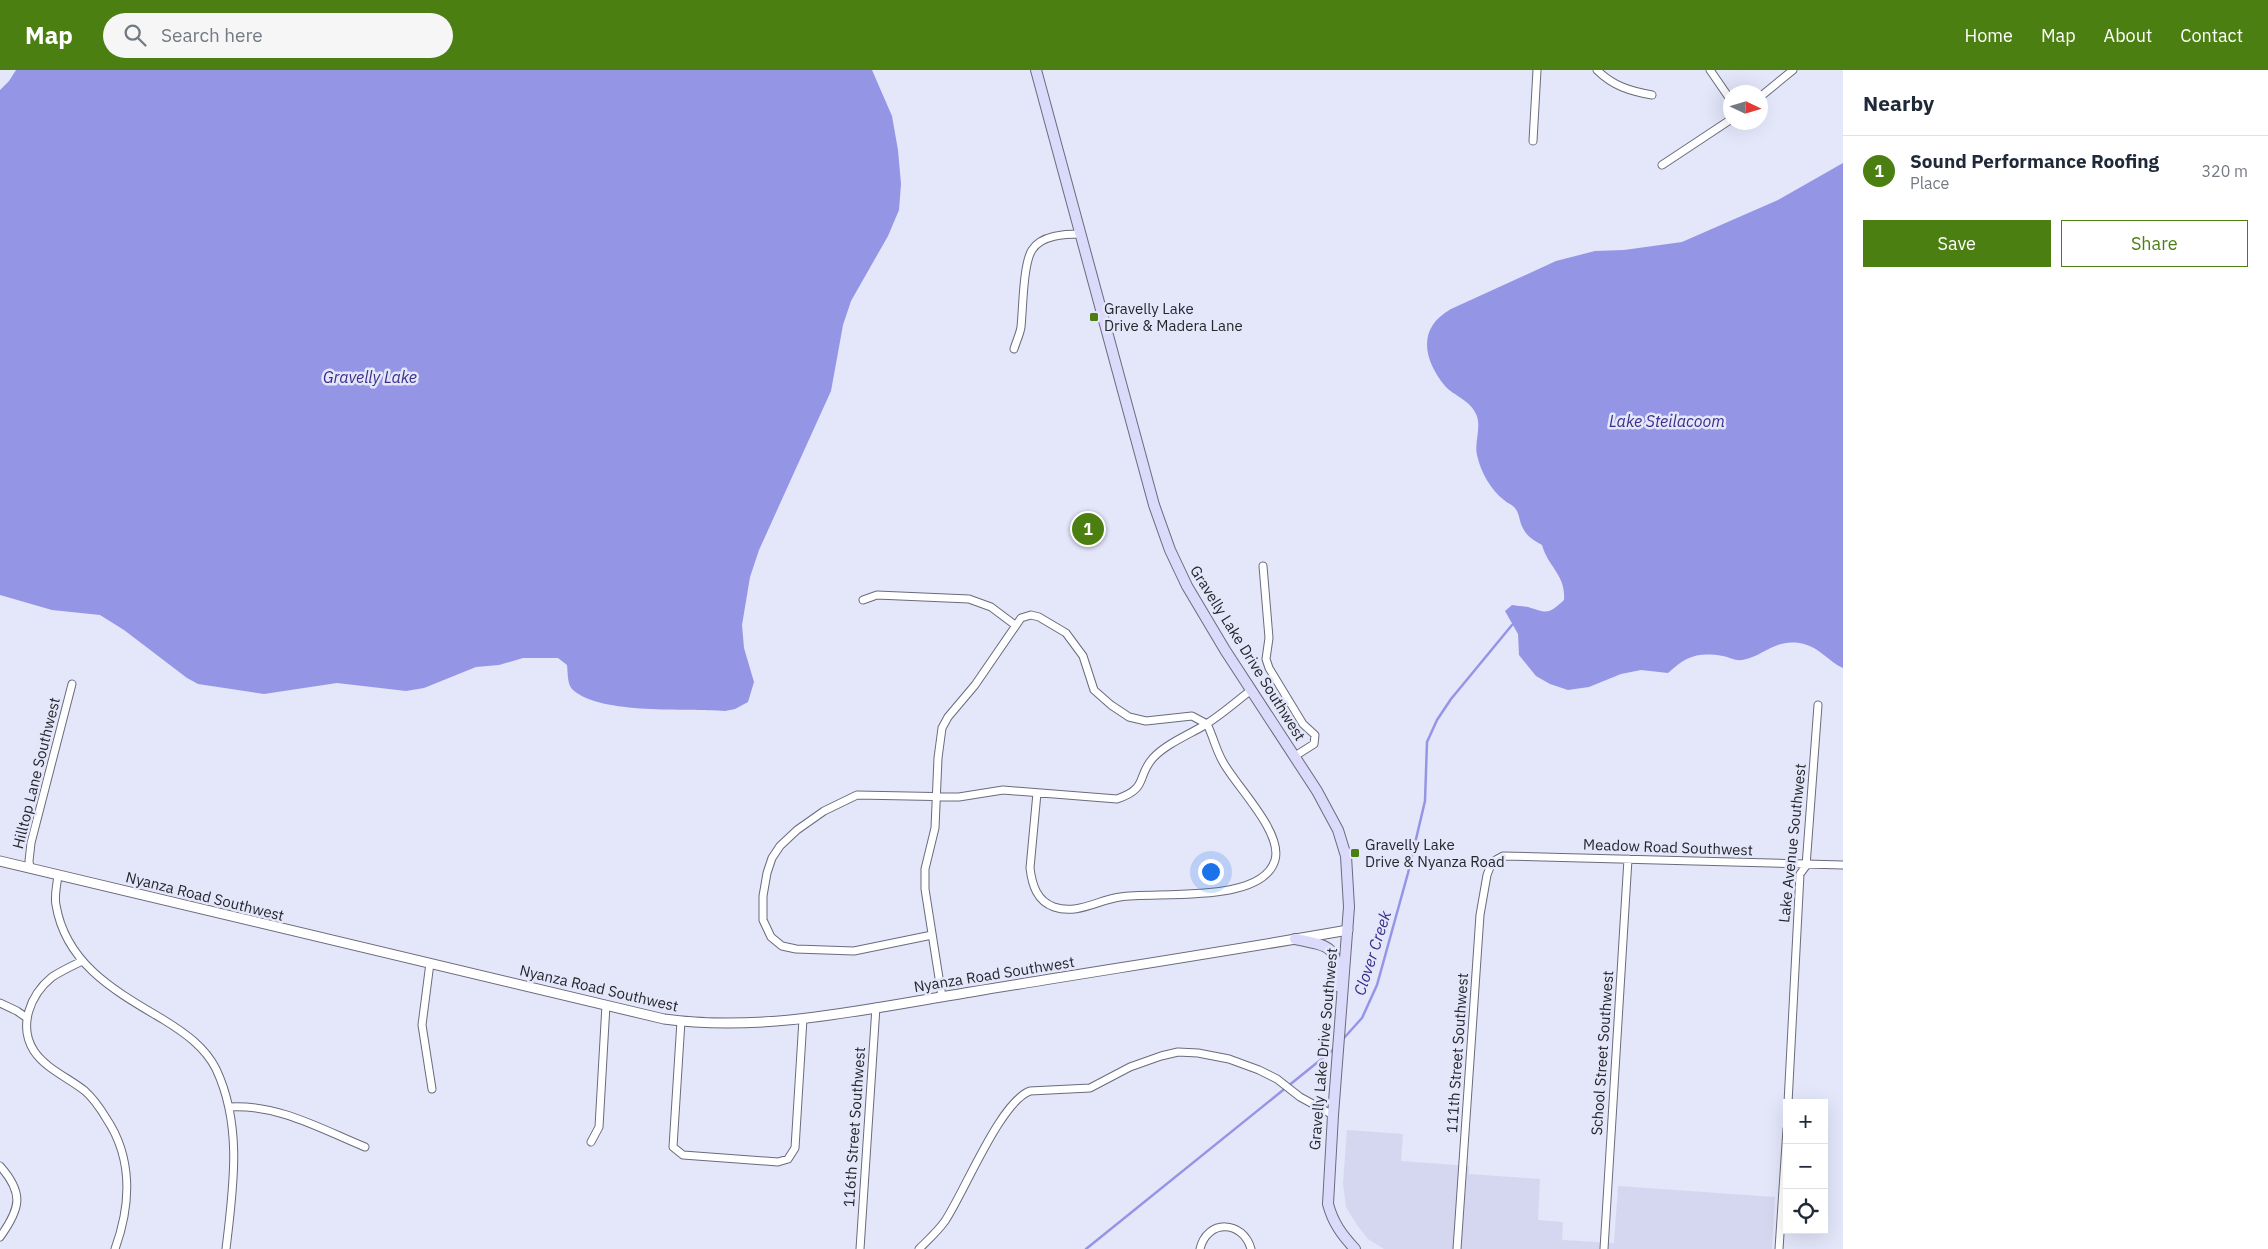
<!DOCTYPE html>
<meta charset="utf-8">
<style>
:root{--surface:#fff;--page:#f6f6f7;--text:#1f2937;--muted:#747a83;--line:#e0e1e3;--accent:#4c7f11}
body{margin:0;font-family:"IBM Plex Sans",sans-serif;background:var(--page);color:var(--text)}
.controls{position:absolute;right:15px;bottom:15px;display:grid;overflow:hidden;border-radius:0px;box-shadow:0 5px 20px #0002}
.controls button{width:45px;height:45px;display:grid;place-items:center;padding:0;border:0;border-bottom:1px solid var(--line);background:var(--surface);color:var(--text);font:25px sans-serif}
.compass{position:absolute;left:1723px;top:15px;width:45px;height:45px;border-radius:50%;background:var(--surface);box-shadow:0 5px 20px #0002;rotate:94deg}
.you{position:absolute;left:1210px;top:801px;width:18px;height:18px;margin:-12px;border:4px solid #fff;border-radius:50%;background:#1a73e8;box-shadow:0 0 0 8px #1a73e833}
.badge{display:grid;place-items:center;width:32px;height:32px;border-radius:50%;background:var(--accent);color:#fff;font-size:16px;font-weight:700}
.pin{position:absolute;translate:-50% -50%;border:2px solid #fff;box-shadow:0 1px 5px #0006}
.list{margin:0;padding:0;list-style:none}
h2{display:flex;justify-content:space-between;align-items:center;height:65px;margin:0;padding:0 20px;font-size:21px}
h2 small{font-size:16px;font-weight:400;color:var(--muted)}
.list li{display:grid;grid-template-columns:32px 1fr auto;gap:15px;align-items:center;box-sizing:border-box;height:70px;padding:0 20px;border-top:1px solid var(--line)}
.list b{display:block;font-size:19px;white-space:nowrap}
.list p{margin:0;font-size:16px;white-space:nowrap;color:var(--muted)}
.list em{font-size:16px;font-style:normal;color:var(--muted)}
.actions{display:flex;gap:10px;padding:15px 20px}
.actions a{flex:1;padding:11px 0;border:1px solid var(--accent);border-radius:0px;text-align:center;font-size:18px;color:var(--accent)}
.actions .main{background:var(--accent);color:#fff}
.icon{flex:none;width:28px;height:28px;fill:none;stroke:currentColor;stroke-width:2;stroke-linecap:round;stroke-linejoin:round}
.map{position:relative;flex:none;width:1843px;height:1179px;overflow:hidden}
header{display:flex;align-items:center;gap:30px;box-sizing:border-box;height:70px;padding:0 25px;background:var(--accent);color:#fff}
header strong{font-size:24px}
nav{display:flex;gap:28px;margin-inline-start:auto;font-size:18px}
.search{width:350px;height:45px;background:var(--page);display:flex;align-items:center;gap:12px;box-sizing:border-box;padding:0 18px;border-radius:28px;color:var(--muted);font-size:19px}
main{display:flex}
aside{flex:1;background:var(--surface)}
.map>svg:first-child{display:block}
</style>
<header>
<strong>Map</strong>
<div class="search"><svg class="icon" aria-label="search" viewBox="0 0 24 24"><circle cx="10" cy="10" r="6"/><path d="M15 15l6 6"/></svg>Search here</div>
<nav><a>Home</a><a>Map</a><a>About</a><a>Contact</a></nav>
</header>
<main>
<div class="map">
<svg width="1843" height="1179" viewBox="0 0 1843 1179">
<rect width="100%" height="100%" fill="#e4e6fa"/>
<path fill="#d5d7f1" d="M 1347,1060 L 1403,1064 L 1401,1091 L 1469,1096 L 1469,1104 L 1540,1109 L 1538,1150 L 1563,1152 L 1562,1170 L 1614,1173 L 1618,1116 L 1775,1127 L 1772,1179 L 1384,1179 L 1368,1169 L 1357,1155 L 1346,1137 L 1343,1114 Z"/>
<path fill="#9595e6" d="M 16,0 L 872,0 L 892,46 L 898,80 L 901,114 L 899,140 L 888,166 L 851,231 L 843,255 L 831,321 L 759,480 L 750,507 L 742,555 L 744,578 L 754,612 L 748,632 L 735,639 L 725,641 C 688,638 601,645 573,620 C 567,615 568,603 567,595 L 558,588 L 523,588 L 499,595 L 476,597 L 424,618 L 406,621 L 337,613 L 264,624 L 198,614 L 187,608 L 124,560 L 100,545 L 52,540 L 0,525 L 0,20 L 9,11 Z
M 1843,93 L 1843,598 C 1829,592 1820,578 1804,574 C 1775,567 1765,586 1742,590 C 1735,591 1729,587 1723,586 C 1697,582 1687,586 1668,603 L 1641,600 L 1621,604 L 1589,617 L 1568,620 L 1550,614 L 1536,606 L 1519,585 L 1518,564 L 1505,541 L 1512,535 C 1517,536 1523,536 1528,537 C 1547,543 1548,545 1564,530 C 1566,505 1548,497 1542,475 C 1533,470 1525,465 1521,454 C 1519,448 1519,442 1514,437 C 1511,434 1507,433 1504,430 C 1491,420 1481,403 1477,385 C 1474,372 1482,356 1476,344 C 1470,330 1454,326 1445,316 C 1423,289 1417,258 1451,239 L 1556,191 L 1595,181 L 1624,180 L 1682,172 L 1778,130 Z"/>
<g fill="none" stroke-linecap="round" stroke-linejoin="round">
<path stroke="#9595e6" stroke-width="2.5" d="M 1343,969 L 1362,948 L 1377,915 L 1408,803 L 1425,731 L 1427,672 L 1437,650 L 1451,629 L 1512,555
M 1086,1179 L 1334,979"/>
<defs>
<path id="minor" d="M 1597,0 C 1613,16 1630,21 1652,25
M 1710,0 L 1730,29
M 1760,27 L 1793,0
M 1533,71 L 1537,0
M 1662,95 L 1730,50
M 1014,279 C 1016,272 1020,264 1021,257 C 1023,238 1023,194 1032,180 C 1041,165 1065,164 1081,164
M 1263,496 L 1269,568 L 1266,589 L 1269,598 L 1303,654 L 1315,665 L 1314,674 L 1295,686
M 863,530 L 877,525 L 969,529 L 991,537 L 1015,555
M 30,798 L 29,791 L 31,773 L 72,614
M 58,805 C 57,815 54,826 56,835 C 66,895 117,922 164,950 C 185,963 205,977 216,999 C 243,1056 233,1119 226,1179
M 932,865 L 854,881 L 796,879 L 782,876 L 771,867 L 763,850 L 763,826 L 767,803 L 772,788 L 780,776 L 797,760 L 824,741 L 857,725 L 959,727 L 1003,720 L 1117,729 C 1149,718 1136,707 1153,688 C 1166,674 1188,665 1205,655 C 1221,645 1236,632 1251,620
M 82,891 C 72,896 61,901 52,907 C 30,925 18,956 34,981 C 46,999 69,1008 85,1021 C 94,1029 100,1038 106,1048 C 133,1088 131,1135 115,1179
M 430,893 L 422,955 L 432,1019
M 942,927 L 925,819 L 925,799 L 935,758 L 938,688 L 942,658 L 948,647 L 975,615 L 1021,548 L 1031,545 L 1039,547 L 1066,563 L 1083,586 L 1094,620 L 1111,635 L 1129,647 L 1146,651 L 1192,646 L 1207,654 C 1213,666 1216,680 1223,692 C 1236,716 1283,762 1275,790 C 1262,835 1155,821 1120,827 C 1098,830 1077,845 1054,837 C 1037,831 1032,815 1030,798 L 1037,723
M 0,933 L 17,941 L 27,948
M 681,951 L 673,1077 L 683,1085 L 778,1092 L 788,1089 L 795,1078 L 803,949
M 1788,1033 L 1800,804 L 1806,796 L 1818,635
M 229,1037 C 278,1034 321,1059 365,1077
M 591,1072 L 599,1057 L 606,935
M 0,1096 C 24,1123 21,1138 0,1167
M 860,1179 L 876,937
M 919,1179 C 928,1170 938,1161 945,1151 C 965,1121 1000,1032 1030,1021 L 1090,1018 L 1130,997 L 1161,986 L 1178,982 L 1198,983 L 1229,989 L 1259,1000 L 1277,1009 L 1300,1027 L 1333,1045
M 1200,1179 C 1207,1149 1243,1150 1251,1179
M 1457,1179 L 1480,845 L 1487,805 L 1492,792 L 1503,786 L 1843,795
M 1604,1179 L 1628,789
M 1779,1179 L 1787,1059"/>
<path id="tertiary" d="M 0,791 L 664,949 C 766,963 870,938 971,922 C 1097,901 1223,882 1348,860"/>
<path id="secondary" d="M 1036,0 L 1154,435 L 1170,480 L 1187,516 L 1225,580 L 1317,721 L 1338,760 L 1346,786 L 1349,837 L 1333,1045 L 1328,1134 C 1333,1153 1342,1165 1355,1179
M 1295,869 C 1336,877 1335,877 1339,917"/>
</defs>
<use href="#minor" stroke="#6a6b7c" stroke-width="9"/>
<use href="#tertiary" stroke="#6a6b7c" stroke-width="11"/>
<use href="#secondary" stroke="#6a6b7c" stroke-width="12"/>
<use href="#minor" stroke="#fff" stroke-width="7"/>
<use href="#tertiary" stroke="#fff" stroke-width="9"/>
<use href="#secondary" stroke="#dbdafa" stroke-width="10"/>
</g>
<g fill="#4c7f11" stroke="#e4e6fa" stroke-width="2">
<rect x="1089" y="242" width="10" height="10" rx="2.5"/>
<rect x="1350" y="778" width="10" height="10" rx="2.5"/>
</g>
<g text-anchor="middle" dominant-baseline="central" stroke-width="5" stroke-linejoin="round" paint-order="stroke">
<g font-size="15" fill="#26262d" stroke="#e4e6fa" text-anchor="start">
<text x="1104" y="238">Gravelly Lake<tspan x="1104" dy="17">Drive &amp; Madera Lane</tspan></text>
<text x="1365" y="774">Gravelly Lake<tspan x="1365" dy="17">Drive &amp; Nyanza Road</tspan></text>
</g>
<g font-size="15" fill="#26262d" stroke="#e4e6fa">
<text transform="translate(1248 583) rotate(58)">Gravelly Lake Drive Southwest</text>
<text transform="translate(36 703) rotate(-76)">Hilltop Lane Southwest</text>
<text transform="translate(1792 773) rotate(-84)">Lake Avenue Southwest</text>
<text transform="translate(1668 777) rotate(2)">Meadow Road Southwest</text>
<text transform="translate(205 826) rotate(14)">Nyanza Road Southwest</text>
<text transform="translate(994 904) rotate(-9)">Nyanza Road Southwest</text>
<text transform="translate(599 918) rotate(13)">Nyanza Road Southwest</text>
<text transform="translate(1323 979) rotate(-85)">Gravelly Lake Drive Southwest</text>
<text transform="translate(1457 983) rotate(-86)">111th Street Southwest</text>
<text transform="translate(1602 983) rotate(-86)">School Street Southwest</text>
<text transform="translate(854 1057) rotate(-86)">116th Street Southwest</text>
</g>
<g font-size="16" font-style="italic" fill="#392d89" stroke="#e4e6fa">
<text x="370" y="307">Gravelly Lake</text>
<text x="1667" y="351">Lake Steilacoom</text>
<text transform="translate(1372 883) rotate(-72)">Clover Creek</text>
</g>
</g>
</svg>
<div class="controls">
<button>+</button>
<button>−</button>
<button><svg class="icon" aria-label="locate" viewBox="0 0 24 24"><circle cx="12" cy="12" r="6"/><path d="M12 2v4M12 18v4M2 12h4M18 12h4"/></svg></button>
</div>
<svg class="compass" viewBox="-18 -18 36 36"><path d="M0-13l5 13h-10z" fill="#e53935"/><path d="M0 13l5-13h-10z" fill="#747a83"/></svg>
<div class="you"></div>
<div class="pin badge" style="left:1088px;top:459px">1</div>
</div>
<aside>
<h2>Nearby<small></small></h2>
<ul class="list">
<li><span class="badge">1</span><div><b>Sound Performance Roofing</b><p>Place</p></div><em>320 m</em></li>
</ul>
<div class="actions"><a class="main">Save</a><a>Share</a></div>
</aside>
</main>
